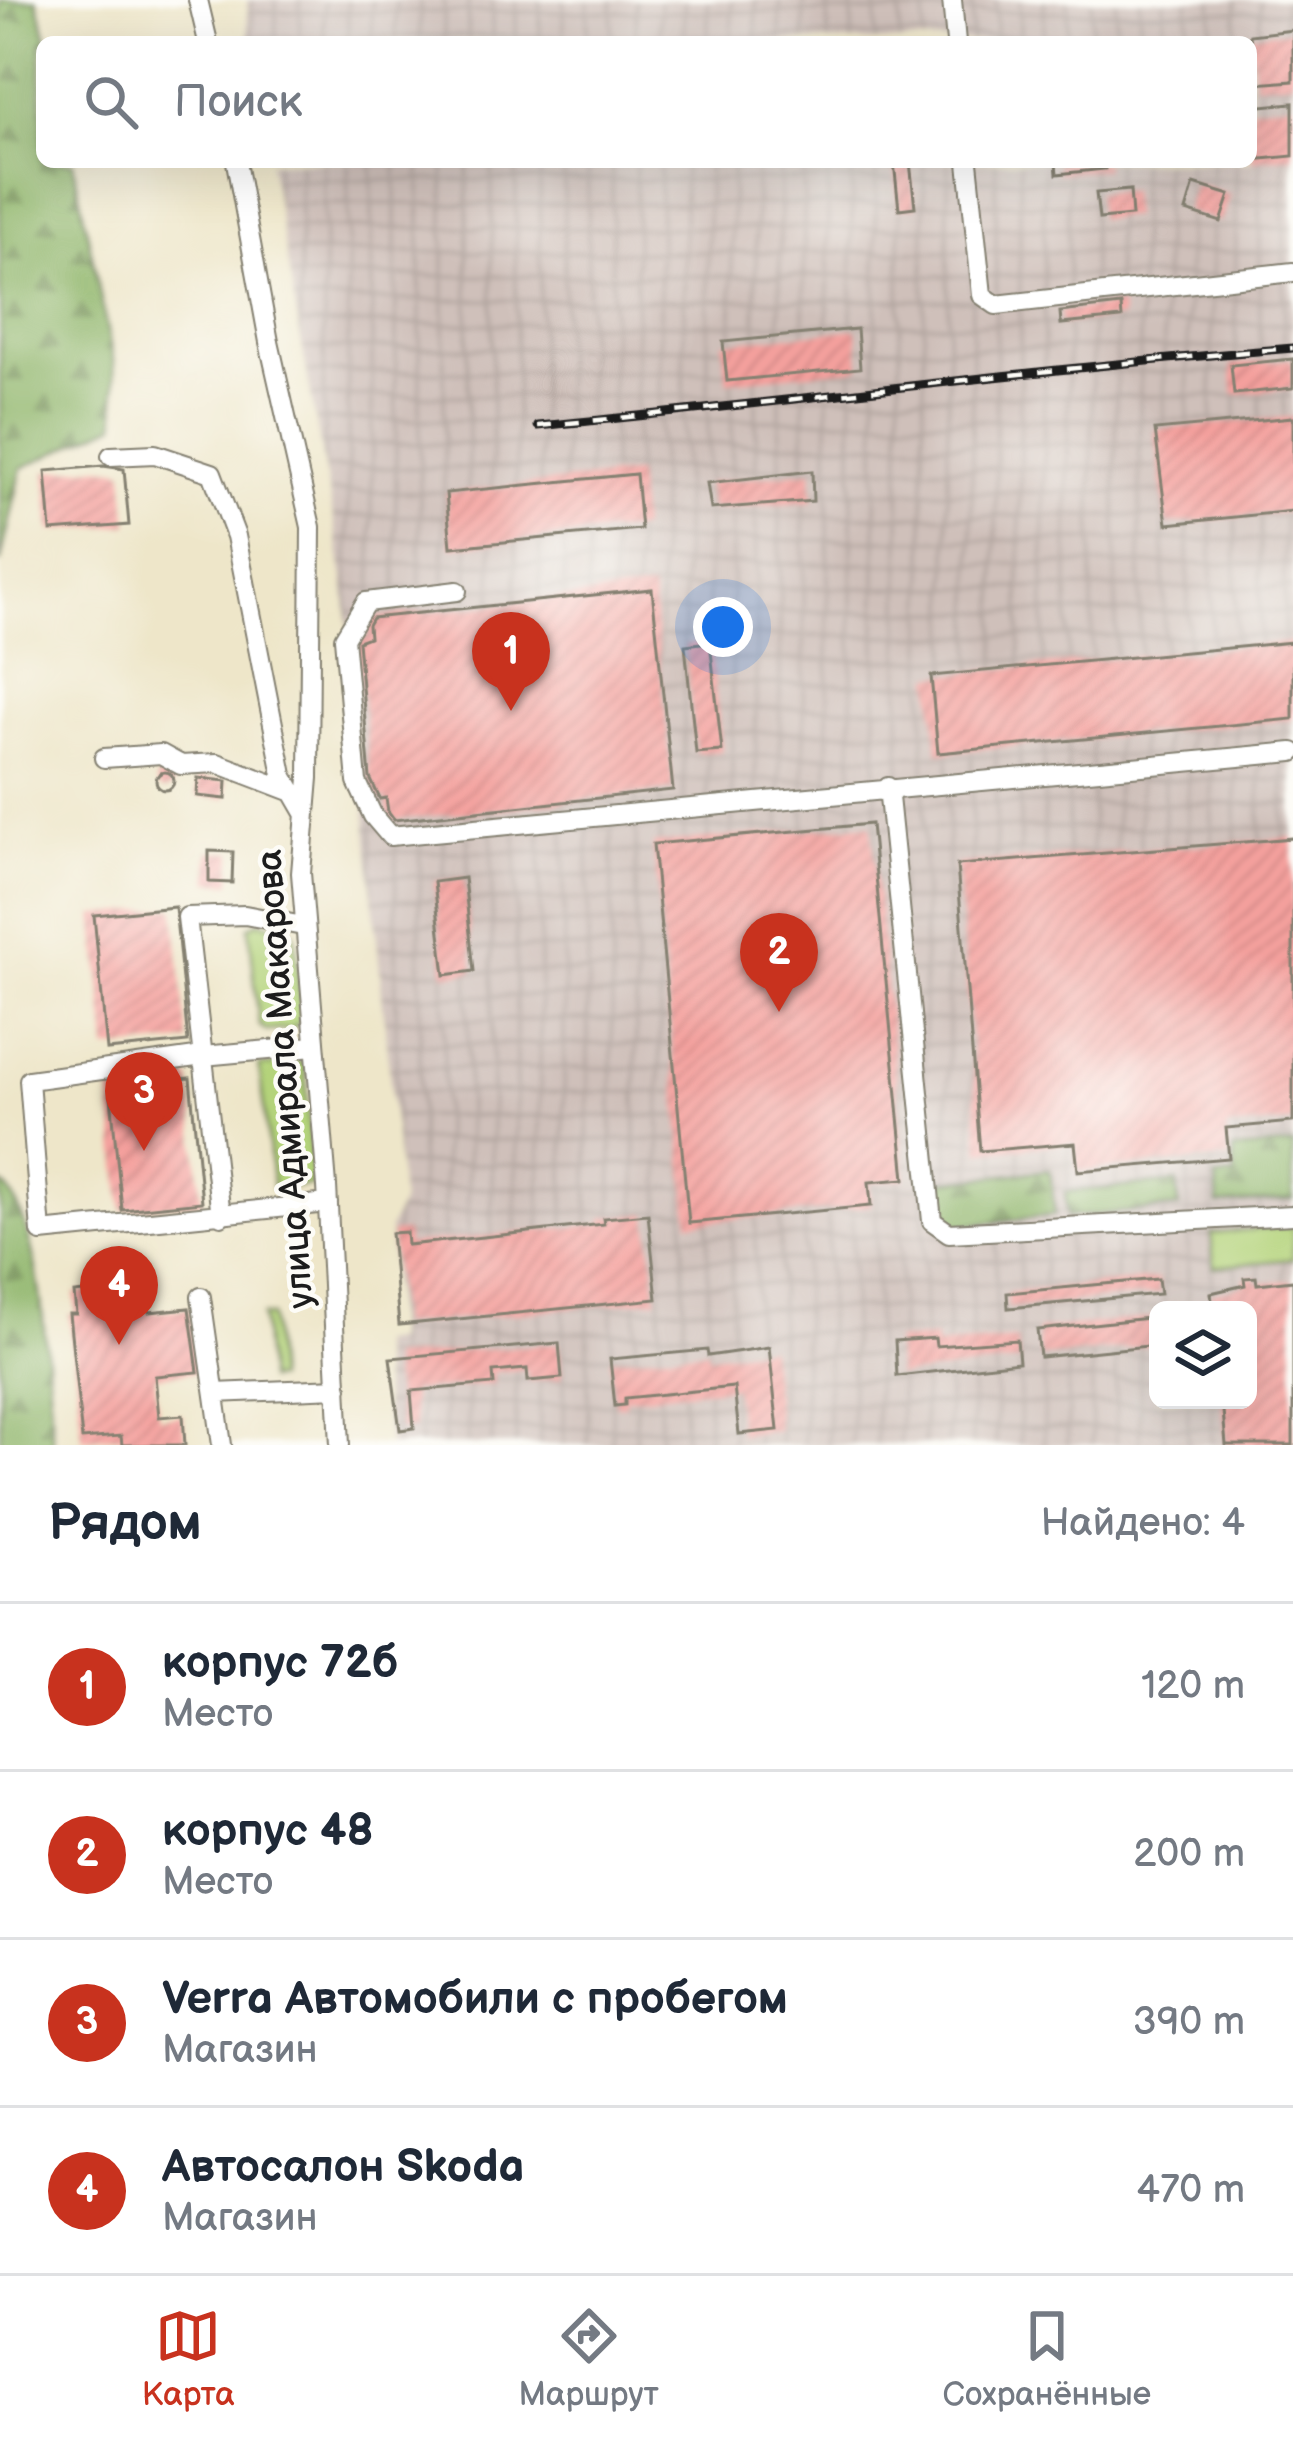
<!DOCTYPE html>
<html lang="ru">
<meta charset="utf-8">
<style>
:root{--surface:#fff;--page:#f2f2f3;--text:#1f2937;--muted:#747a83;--line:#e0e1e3;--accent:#c8321e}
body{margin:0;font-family:"Balsamiq Sans",sans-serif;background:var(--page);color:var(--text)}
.controls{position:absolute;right:36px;bottom:36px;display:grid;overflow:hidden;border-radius:18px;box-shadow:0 12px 48px #0002}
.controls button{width:108px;height:108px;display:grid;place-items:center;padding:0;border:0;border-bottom:3px solid var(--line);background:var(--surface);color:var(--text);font:60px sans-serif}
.you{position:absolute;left:723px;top:627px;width:42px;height:42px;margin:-30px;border:9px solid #fff;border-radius:50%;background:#1a73e8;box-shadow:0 0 0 18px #1a73e833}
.badge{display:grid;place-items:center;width:78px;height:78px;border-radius:50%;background:var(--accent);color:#fff;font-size:39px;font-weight:700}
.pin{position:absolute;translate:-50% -99px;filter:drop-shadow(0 3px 6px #0008)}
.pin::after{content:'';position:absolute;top:63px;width:42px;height:36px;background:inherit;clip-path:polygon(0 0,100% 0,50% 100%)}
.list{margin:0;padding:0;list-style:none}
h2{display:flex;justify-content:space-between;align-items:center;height:156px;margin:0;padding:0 48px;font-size:51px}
h2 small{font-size:39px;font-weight:400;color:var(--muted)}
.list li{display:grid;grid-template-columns:78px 1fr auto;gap:36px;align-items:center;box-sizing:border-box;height:168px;padding:0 48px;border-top:3px solid var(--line)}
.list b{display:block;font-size:45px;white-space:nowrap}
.list p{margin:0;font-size:39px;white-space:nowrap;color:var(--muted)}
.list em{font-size:39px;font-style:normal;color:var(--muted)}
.icon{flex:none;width:66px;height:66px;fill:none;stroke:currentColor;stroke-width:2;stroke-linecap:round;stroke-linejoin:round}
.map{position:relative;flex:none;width:1293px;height:1445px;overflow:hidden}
.search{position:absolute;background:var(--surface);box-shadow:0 12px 48px #0002;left:36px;right:36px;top:36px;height:132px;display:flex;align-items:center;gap:30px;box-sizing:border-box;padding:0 42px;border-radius:18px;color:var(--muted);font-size:45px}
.sheet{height:828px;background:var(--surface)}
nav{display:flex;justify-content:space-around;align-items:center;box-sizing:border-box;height:168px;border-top:3px solid var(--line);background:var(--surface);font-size:33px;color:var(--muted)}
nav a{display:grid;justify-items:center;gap:6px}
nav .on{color:var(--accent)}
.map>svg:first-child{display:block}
</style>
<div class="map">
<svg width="1293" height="1445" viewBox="0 0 1293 1445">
<defs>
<pattern id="industrial-grid" width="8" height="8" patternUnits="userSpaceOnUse" patternTransform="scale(3)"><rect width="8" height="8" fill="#cfc0ba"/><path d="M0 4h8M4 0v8" fill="none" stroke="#b1a49f"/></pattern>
<pattern id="forest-firs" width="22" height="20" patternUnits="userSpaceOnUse" patternTransform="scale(3)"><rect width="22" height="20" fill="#8fb56a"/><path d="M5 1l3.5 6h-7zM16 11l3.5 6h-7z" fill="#749256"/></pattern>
<pattern id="building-hatch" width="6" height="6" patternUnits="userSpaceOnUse" patternTransform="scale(3)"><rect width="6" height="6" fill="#f4a09d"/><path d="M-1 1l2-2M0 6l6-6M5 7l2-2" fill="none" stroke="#d18987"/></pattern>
</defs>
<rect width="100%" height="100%" fill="#fdfcf7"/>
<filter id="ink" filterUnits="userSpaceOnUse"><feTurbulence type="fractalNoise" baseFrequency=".00833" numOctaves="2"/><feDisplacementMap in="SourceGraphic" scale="24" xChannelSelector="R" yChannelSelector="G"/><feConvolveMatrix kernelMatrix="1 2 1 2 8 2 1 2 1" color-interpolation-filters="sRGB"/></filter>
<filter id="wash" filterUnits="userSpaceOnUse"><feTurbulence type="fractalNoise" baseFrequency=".004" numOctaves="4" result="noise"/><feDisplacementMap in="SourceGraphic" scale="48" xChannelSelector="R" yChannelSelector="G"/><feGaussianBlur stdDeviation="2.7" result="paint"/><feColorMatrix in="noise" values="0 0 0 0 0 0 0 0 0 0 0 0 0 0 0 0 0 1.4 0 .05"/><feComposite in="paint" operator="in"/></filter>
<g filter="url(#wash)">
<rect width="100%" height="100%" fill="#eee6c9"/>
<path fill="url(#industrial-grid)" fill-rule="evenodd" d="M 247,0 L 1293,0 L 1293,1445 L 388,1445 L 378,1343 L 395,1341 L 389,1228 L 401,1203 L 344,579 L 269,162 L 1251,162 L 1251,42 L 248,42 ZM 1158,1310 L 1248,1310 L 1248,1400 L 1158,1400 Z"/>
<path fill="#b4d37a" stroke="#68784b" stroke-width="3" d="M 259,921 L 292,931 L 295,935 L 302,1021 L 292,1029 L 266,1031 L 259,1025 L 249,927 Z
M 305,1062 L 313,1185 L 273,1189 L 259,1066 Z
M 1293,1226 L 1293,1259 L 1214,1267 L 1211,1234 Z
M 262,1316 L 271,1316 L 276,1379 L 267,1380 Z"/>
<path fill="url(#forest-firs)" stroke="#566843" stroke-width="3" d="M 0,0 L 37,0 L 48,42 L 42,42 L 42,162 L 73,162 L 114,364 L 116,424 L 22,468 L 0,564 Z
M 1293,1145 L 1293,1199 L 1218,1205 L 1216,1178 L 1235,1176 L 1233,1150 Z
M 1050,1170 L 1055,1215 L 951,1227 L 941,1221 L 937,1182 Z
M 0,1182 C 45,1218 48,1386 53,1445 L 0,1445 Z
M 1177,1182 L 1179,1207 L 1067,1217 L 1065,1192 Z"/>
<g id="blocks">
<path fill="url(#building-hatch)" d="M 1293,30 L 1293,81 L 1255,84 L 1250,35 Z
M 1293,103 L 1293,156 L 1251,160 L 1251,107 Z
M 894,162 L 910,162 L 915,207 L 899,209 Z
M 1056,162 L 1105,162 L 1105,169 L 1057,174 Z
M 1194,184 L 1230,195 L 1221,222 L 1186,211 Z
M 1130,190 L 1132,216 L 1099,219 L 1096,193 Z
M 1121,305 L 1122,318 L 1061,324 L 1060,312 Z
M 857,329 L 860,368 L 727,381 L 723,342 Z
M 1293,359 L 1293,388 L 1234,394 L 1231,365 Z
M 1293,417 L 1293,511 L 1167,524 L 1155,430 Z
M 103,466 L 124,469 L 129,525 L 51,531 L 46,471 Z
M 812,471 L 813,501 L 711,509 L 707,483 Z
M 636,474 L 641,529 L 451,547 L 446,493 Z
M 652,589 L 673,790 L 394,820 L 388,812 L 386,798 L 380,799 L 370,778 L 358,641 L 369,637 L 368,625 L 372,618 Z
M 710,642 L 722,751 L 696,753 L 685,645 Z
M 1293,642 L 1293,719 L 938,753 L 931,676 Z
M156 781a9 9 0 1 1 18 0a9 9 0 1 1-18 0Z
M 198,778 L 227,781 L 226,799 L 197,796 Z
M 871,824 L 905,1179 L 869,1182 L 871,1206 L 689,1223 L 653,844 Z
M 1293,838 L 1293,1122 L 1226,1128 L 1229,1158 L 1078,1171 L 1075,1143 L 980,1151 L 957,865 Z
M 209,851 L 233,852 L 232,883 L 209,882 Z
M 464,878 L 474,971 L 445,975 L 434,882 Z
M 175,907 L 188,1042 L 107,1050 L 94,915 Z
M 190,1078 L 202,1202 L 122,1210 L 110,1086 Z
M 648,1214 L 657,1299 L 399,1325 L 391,1233 L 406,1232 L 407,1245 L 604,1224 L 603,1218 Z
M 1256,1277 L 1257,1284 L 1293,1280 L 1293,1445 L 1226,1445 L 1222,1400 L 1248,1400 L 1248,1310 L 1213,1310 L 1211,1293 L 1245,1285 L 1244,1278 Z
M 1158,1279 L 1160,1294 L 1008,1308 L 1007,1293 Z
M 140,1286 L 142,1307 L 148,1306 L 149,1312 L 189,1308 L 198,1372 L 155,1376 L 159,1417 L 183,1415 L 185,1445 L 122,1445 L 121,1436 L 82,1439 L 69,1314 L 76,1314 L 74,1293 Z
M 1158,1317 L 1158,1345 L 1040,1357 L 1037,1330 Z
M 935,1338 L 936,1346 L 1017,1340 L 1019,1362 L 897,1376 L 895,1341 Z
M 559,1343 L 562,1378 L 528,1381 L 527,1369 L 493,1372 L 494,1384 L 411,1391 L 414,1428 L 400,1430 L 390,1358 Z
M 769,1347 L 778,1430 L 739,1434 L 734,1387 L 625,1398 L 625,1405 L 615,1406 L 610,1359 L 707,1350 L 708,1356 Z"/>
</g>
</g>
<g filter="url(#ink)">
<use href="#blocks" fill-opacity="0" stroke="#858172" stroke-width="3"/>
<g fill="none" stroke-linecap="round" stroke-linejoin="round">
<defs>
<path id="minor" d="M 198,0 L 208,42
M 952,0 L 956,42
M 236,162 L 269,342 L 311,527 L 309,778 L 301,873 L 327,1186 L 340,1445
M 968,162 L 982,295 L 996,305 L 1293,272
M 111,456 L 155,454 L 212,473 L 236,536 L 283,775 L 305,813
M 457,591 L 366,602 L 344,638 L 357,782 L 373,816 L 390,836 L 1293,752
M 104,758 L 161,754 L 181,765 L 217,763 L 293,792
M 888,787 L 932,1221 L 949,1233 L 1293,1215
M 314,1046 L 203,1056 L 29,1080 L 41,1232 L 328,1203
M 221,1216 L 187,917 L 245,915 L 303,926
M 201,1297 L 222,1445
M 215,1393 L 338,1388"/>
</defs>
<use href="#minor" stroke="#858172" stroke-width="22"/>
<use href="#minor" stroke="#fff" stroke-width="18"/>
<defs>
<path id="rail" d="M 538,426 C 790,402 1041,368 1293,348"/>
</defs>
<use href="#rail" stroke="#1c1c1c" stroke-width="9"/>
<use href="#rail" stroke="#fdfcf7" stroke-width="4.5" stroke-dasharray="14" stroke-linecap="butt"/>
</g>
</g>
<g text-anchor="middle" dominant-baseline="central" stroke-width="9" stroke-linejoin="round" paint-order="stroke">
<g font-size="36" fill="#1c1c1c" stroke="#fdfcf7">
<text transform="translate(286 1079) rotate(-94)">улица Адмирала Макарова</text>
</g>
</g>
</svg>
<div class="controls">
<button><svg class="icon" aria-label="layers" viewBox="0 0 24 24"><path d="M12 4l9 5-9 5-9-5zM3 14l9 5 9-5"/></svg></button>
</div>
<div class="you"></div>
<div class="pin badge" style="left:511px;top:711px">1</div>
<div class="pin badge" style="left:779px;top:1012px">2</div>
<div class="pin badge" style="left:144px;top:1151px">3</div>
<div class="pin badge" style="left:119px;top:1345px">4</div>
<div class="search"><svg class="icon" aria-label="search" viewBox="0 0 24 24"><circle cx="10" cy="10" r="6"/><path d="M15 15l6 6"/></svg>Поиск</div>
</div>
<section class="sheet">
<h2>Рядом<small>Найдено: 4</small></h2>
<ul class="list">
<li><span class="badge">1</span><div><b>корпус 72б</b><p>Место</p></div><em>120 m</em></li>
<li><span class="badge">2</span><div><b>корпус 48</b><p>Место</p></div><em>200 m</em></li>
<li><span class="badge">3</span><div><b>Verra Автомобили с пробегом</b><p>Магазин</p></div><em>390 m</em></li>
<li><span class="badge">4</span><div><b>Автосалон Skoda</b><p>Магазин</p></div><em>470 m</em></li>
</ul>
</section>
<nav>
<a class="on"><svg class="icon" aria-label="map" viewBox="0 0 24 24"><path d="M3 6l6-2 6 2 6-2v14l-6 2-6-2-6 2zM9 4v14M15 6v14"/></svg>Карта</a>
<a><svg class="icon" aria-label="directions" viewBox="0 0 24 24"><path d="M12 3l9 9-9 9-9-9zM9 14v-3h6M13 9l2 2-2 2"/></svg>Маршрут</a>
<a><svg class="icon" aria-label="saved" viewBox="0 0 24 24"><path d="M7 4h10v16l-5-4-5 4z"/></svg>Сохранённые</a>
</nav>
